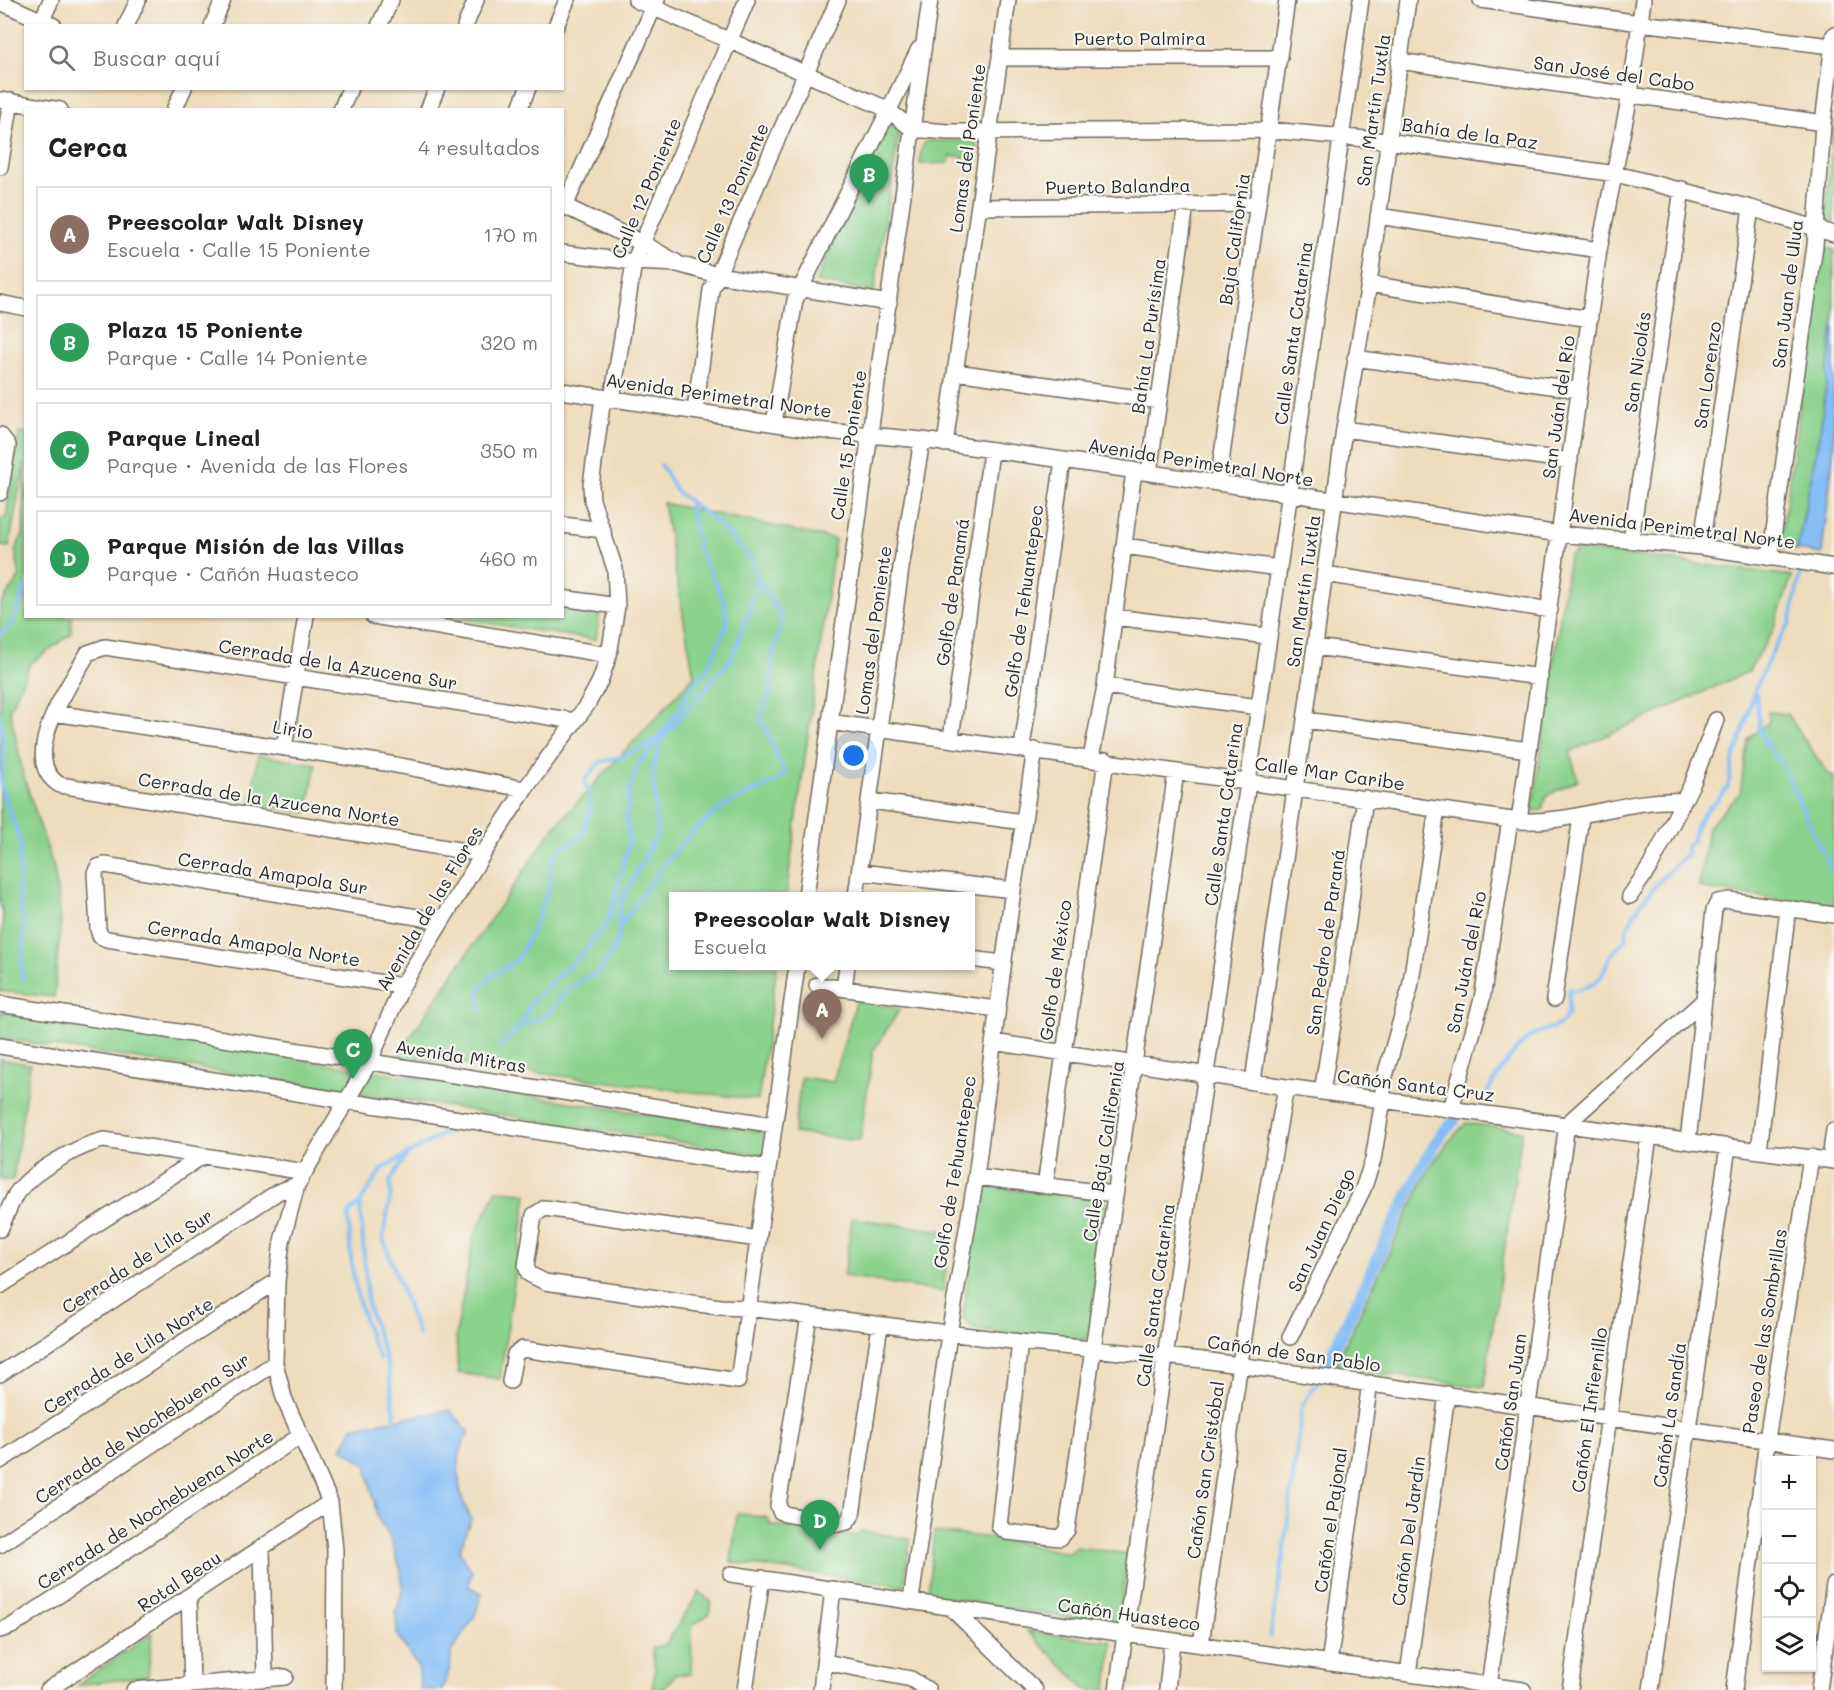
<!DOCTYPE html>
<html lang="es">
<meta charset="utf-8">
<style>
:root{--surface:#fff;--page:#f2f2f2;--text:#202124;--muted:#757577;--line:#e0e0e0;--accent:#c8321e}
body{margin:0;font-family:Mali,sans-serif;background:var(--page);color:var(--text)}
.controls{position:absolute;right:18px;bottom:18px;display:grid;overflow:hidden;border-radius:0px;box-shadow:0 2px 4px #0004}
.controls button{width:54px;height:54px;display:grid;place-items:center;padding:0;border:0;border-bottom:2px solid var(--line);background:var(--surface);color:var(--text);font:30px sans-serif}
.you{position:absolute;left:854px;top:756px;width:21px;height:21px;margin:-15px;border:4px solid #fff;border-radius:50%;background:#1a73e8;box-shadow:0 0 0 9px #1a73e833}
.badge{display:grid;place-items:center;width:39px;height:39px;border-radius:50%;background:var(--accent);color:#fff;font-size:20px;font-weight:700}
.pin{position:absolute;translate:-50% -50px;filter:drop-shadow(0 2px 3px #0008)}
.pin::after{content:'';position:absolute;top:32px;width:21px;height:18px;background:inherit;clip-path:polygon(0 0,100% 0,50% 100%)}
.popup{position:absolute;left:669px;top:892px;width:306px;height:78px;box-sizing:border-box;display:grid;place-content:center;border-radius:0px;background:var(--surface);filter:drop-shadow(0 2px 4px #0005);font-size:20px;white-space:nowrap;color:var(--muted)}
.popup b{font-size:22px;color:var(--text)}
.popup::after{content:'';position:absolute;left:50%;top:100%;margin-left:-12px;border:12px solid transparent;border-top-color:var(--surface)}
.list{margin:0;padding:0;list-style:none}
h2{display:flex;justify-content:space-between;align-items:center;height:78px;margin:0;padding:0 24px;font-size:26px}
h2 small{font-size:20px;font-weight:400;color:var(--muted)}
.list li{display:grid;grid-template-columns:39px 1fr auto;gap:18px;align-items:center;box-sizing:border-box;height:96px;margin:0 12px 12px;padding:0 12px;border:2px solid var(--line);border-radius:0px}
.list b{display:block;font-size:22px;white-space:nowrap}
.list p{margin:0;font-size:20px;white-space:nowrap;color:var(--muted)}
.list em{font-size:20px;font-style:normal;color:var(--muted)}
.icon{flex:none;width:33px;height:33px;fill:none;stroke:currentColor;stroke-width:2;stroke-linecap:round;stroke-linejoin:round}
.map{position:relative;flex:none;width:1834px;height:1690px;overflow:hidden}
.search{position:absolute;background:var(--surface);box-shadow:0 2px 4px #0004;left:24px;top:24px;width:540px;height:66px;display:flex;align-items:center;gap:15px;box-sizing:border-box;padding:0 21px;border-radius:0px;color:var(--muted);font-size:22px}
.panel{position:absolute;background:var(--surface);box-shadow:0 2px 4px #0004;left:24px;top:108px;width:540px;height:510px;border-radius:0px}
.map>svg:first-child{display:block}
</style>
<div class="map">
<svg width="1834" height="1690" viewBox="0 0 1834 1690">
<rect width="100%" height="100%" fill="#f6f6f2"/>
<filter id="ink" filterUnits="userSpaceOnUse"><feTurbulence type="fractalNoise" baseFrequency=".0167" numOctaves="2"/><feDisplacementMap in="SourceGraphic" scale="12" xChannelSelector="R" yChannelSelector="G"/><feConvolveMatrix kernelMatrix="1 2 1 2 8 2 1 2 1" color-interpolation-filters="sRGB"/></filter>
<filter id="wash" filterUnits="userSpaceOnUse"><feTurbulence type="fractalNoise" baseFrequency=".008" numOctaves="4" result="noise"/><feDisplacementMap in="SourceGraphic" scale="24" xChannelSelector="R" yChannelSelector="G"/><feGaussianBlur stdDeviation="1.35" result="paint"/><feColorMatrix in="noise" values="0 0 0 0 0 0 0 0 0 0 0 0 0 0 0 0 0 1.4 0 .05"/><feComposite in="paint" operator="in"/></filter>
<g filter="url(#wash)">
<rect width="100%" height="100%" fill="#eeddbc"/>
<path fill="#8bd28c" stroke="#5b7e5c" stroke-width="1.5" d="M 886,119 L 900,127 L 874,292 L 816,282 Z
M 1834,121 L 1834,223 L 1830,221 L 1826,213 Z
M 926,141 L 974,141 L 977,147 L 975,158 L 951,156 L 949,163 L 920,164 L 921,150 Z
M 1822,246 L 1834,250 L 1834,329 L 1821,425 L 1797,550 L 1780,548 Z
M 19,433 L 26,434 L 26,616 L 72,617 L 71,634 L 30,664 L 10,709 L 23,774 L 54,869 L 61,918 L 54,997 L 0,991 L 3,914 L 0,904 L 0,605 L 20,576 L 15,550 L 23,534 L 24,463 L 9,547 L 0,546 L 0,518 L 6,518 Z
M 663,503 L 835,539 L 786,896 L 674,896 L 674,966 L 777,966 L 758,1100 L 397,1056 L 552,830 L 694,676 Z
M 1579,549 L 1792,576 L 1772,633 L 1748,672 L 1570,752 L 1578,780 L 1546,796 L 1542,810 L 1532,811 L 1569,556 Z
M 563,605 L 600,611 L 596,640 L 448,617 L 562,616 Z
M 1768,712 L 1787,714 L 1829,775 L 1834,776 L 1834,906 L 1709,890 L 1699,886 L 1708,827 L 1740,793 L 1748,739 L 1769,722 Z
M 258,755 L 316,764 L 307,813 L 251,804 Z
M 856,1001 L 900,1009 L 873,1051 L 860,1141 L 794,1133 L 801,1077 L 833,1082 Z
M 0,1012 L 773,1134 L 770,1156 L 0,1038 Z
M 0,1059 L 30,1064 L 13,1180 L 0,1180 Z
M 1466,1123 L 1522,1131 L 1484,1387 L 1334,1368 L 1429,1169 L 1449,1141 Z
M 981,1186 L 1106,1201 L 1088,1337 L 1083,1340 L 973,1329 L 963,1318 Z
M 497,1190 L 527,1194 L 500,1379 L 458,1373 L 456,1335 L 474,1236 Z
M 852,1218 L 951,1232 L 943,1292 L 844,1276 Z
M 737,1513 L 768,1518 L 771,1525 L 855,1536 L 862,1531 L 910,1539 L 904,1586 L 731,1562 Z
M 934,1532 L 993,1538 L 1068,1553 L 1076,1547 L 1129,1554 L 1118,1622 L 1110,1625 L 931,1595 L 928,1591 Z
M 699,1592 L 711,1601 L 709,1614 L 692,1626 L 691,1674 L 676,1674 L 664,1688 L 666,1690 L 652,1690 L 655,1670 L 652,1648 L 666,1644 Z
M 1027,1631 L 1112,1642 L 1107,1690 L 1087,1690 Z
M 152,1633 L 148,1676 L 77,1685 Z"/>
<path fill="#85bdf5" stroke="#587490" stroke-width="1.5" d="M 1834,318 L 1834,447 L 1822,554 L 1797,550 L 1821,425 Z
M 450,1410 L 469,1432 C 453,1455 456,1494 471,1518 L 459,1552 L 472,1571 L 468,1586 L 482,1593 L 474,1618 L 451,1652 L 450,1668 L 442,1690 L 420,1690 L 419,1669 L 397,1634 L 396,1612 L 403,1588 L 401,1571 L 390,1537 L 378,1519 L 366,1465 L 342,1448 L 353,1427 Z"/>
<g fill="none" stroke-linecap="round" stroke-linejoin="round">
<path stroke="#85bdf5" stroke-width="4" d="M 0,635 L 12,623 L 26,586
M 1756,694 L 1760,731 L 1767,745 L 1781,763 L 1834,875
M 0,715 L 4,754 L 1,787 L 20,841 L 19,899 L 24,923 L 22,978
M 619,928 C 649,884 682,833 728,804 C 747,792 767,789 785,775 L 760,716 L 771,688 L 773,650 L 782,627 L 780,614 L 756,576
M 481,1010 L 479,990 L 489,978 L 517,960 L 533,929 L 549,888 L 552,861 L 558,850 L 583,835 L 591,804 L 585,780 L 600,762 L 624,756 L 657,738
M 520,1027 L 531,1002 L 587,948 L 608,922 L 629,843 L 626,818 L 630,791 L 637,766 L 680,708 L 692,685 L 707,670 L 727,625 L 724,601 L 698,547 L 689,501
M 499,1047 L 520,1027 L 548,1014 L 569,988 L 602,969 L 618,941 L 620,903 L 657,835 L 653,768 L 661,740 L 731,659 L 750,609 L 756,583 L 753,561 L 720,525 L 676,491 L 661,465
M 1487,1093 C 1498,1074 1509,1055 1526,1040 C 1552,1018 1571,1040 1569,989 L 1576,990 L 1594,984 L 1601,977 L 1610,956 L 1626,939 C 1625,914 1668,871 1687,854 L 1687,846 L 1693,841 C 1695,810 1720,805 1728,785 C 1733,772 1730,759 1738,747 L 1755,690 L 1774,648 L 1790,623 L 1800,574
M 408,1153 L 390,1181 L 391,1193 L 383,1238 L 418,1335
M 360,1203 L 349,1213 C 348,1265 358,1313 380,1360
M 396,1424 L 388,1366 L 368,1306 L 360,1203 L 382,1169 L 448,1131
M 1270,1637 L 1283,1559 L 1302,1406 L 1318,1381"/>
<path stroke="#85bdf5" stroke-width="12" d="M 1321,1376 L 1421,1168 L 1442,1133 L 1454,1121"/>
</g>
</g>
<g filter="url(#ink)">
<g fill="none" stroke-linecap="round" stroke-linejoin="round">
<defs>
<path id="minor" d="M 636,0 L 887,109 L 912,129 L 948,132 L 1270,130 L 1387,141 L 1616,174 L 1751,208 L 1834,234
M 1481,0 L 1640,23 L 1832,46
M 0,2 L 54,26
M 42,20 L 51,0
M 126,26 L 138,0
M 212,26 L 223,0
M 379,26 L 391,0
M 465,26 L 476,0
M 556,26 L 567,0
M 1000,58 L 1280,58
M 1399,61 L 1823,123
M 0,100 L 60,110
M 174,110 L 184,88
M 341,110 L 350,88
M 428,110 L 437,88
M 519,110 L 528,88
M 0,167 L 11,101
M 562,205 L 644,244 L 676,262
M 565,206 L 657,0
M 979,207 L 1257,204
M 1378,216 L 1599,250
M 562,253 L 634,262 L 678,264 L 717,275 L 889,303
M 1369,284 L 1590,319
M 0,303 L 26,308
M 1355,358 L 1579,390
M 956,372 L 1159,401
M 562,391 L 816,430 L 922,440 L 1063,460 L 1560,534 L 1701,547 L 1834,567
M 612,400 L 634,262 L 747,0
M 695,411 L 711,290 L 838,0
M 774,423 L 795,300 L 919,49
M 1344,429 L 1570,461
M 0,435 L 8,445 L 0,493
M 945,444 L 1008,0
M 1149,473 L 1186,204
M 1218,483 L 1287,0
M 562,525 L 603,530
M 1631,540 L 1682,189
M 1124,546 L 1278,568
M 1701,547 L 1751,208
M 1770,558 L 1815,246 L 1823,123 L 1834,35
M 1325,574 L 1550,610
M 562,598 L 617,606
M 373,616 L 609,655
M 1114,617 L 1267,636
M 1315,647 L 1540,677
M 1105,686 L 1258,707
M 54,713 L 385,763 L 525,789
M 1305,720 L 1529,750
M 829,722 L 1519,821 C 1575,824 1626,798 1682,801
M 951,738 L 991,452
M 284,748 L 306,616
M 1022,748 L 1063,460
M 1091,758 L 1105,686 L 1134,471
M 871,801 L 1023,822
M 1519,821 L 1599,250 L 1630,95 L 1643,0
M 483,854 L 60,785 C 16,759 71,683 88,653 L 105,647 L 575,721
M 860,872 L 1013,890
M 806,896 L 930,0
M 856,896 L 901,568 L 922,440
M 1630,896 L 1651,865 L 1693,782 L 1716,720
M 970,959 L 1003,963
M 817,985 L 997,1009
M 402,986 L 107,939 L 100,936 L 98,929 L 95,873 L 98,867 L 105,865 L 441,921
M 844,988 L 847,966
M 1554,999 L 1581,817
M 0,1004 L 774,1125
M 993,1042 L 1286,1087 L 1834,1161
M 0,1046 L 768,1168
M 1253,1081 L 1305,720 L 1344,429 L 1369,284 L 1408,0
M 1322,1092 L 1339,987 L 1365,798
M 1451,1109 L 1482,999 L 1510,820
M 1688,1141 L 1714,910 L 1718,902 L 1729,900 L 1834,915
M 1759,1150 L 1788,908
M 1830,1160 L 1834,1130
M 976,1177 L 1114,1194
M 1045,1186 L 1106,760
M 0,1229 C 5,1218 10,1205 16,1194 C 30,1173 79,1145 104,1140 L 305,1172
M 758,1239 L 545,1208 L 534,1215 L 526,1266 L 529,1274 L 545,1282 L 720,1307 L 747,1308 L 1020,1342 L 1203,1360 L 1834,1450
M 0,1286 L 203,1156
M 809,1316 L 778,1505 L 780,1511 L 785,1514 L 812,1519
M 1290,1337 L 1363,1189 L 1373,1160 L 1383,1100 L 1383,1083 L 1410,988 L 1437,809
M 1020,1342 L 999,1526 L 1007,1532 L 1060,1538 L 1067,1530 L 1176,772
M 0,1374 L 278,1192 L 297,1185
M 510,1381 L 515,1354 L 523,1349 L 738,1381 L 797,966
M 0,1461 L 277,1281
M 822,1521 L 838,1524 L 847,1522 L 852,1515 L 880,1325
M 0,1545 L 275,1363
M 262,1550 L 265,1678
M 731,1574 L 1125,1634 L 1523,1690
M 189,1598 L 192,1683
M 911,1600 L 949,1334 L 976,1177 L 1013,890 L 1035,750
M 950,1607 L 1035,1690
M 0,1630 L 12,1626 L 300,1436
M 1201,1645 C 1226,1458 1251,1272 1286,1087
M 825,1662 L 911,1679 L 928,1690
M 1329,1663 L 1370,1383
M 1408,1674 L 1447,1394
M 1489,1686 L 1567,1124 L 1702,1002
M 48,1690 L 330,1502
M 134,1690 L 285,1677
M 334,1690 L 335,1550 L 330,1502 L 284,1398 L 275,1363 L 277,1281 L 282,1241 L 297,1185 L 370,1061 L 402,986 L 483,854 L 525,789 L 587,705 L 600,681 L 609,655 L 617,606 L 615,569 L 592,500 L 591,485 L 603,398
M 745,1690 L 762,1578
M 821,1690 L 833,1589
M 1117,1690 L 1361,0
M 1167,1690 L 1172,1641
M 1570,1690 L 1649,1136
M 1651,1690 L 1728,1146
M 1734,1690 L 1767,1440 L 1811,1157
M 1819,1690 L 1834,1584"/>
</defs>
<use href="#minor" stroke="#6f695e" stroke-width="18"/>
<use href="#minor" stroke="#fff" stroke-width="15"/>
</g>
</g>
<g text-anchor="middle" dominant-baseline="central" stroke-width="4.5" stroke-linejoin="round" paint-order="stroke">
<g font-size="18" fill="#2b2b2b" stroke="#f6f6f2">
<text x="1140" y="38">Puerto Palmira</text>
<text transform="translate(1614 73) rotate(8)">San José del Cabo</text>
<text transform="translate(1373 110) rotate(-82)">San Martín Tuxtla</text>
<text transform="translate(1470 133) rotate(8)">Bahía de la Paz</text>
<text transform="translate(967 148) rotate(-82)">Lomas del Poniente</text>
<text transform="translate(1118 186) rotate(-1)">Puerto Balandra</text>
<text transform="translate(646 188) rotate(-67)">Calle 12 Poniente</text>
<text transform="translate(732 193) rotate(-66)">Calle 13 Poniente</text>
<text transform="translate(1234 239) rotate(-82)">Baja California</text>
<text transform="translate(1787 294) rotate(-83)">San Juan de Ulua</text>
<text transform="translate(1293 333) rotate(-82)">Calle Santa Catarina</text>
<text transform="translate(1148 336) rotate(-82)">Bahía La Purísima</text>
<text transform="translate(1637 362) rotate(-82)">San Nicolás</text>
<text transform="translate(1707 375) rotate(-82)">San Lorenzo</text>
<text transform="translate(719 395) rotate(8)">Avenida Perimetral Norte</text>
<text transform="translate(1558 407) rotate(-82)">San Juán del Río</text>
<text transform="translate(848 445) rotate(-81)">Calle 15 Poniente</text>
<text transform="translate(1201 462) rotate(9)">Avenida Perimetral Norte</text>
<text transform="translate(1682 528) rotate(7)">Avenida Perimetral Norte</text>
<text transform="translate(1303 591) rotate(-82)">San Martín Tuxtla</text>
<text transform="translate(952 592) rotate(-82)">Golfo de Panamá</text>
<text transform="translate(1023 601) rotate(-82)">Golfo de Tehuantepec</text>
<text transform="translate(873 630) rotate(-82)">Lomas del Poniente</text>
<text transform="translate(338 664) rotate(9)">Cerrada de la Azucena Sur</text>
<text transform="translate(293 729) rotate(9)">Lirio</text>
<text transform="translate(1330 773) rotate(8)">Calle Mar Caribe</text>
<text transform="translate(269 799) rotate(9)">Cerrada de la Azucena Norte</text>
<text transform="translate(1223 814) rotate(-82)">Calle Santa Catarina</text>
<text transform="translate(273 873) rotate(9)">Cerrada Amapola Sur</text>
<text transform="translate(429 908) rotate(-59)">Avenida de las Flores</text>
<text transform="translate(1325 942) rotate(-82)">San Pedro de Paraná</text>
<text transform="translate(254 943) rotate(9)">Cerrada Amapola Norte</text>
<text transform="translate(1466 962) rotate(-79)">San Juán del Río</text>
<text transform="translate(1055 970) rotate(-82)">Golfo de México</text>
<text transform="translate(461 1056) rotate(9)">Avenida Mitras</text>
<text transform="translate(1416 1085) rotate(7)">Cañón Santa Cruz</text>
<text transform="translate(1103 1151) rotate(-81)">Calle Baja California</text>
<text transform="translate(954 1172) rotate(-81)">Golfo de Tehuantepec</text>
<text transform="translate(1321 1230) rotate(-65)">San Juan Diego</text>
<text transform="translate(137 1261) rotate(-33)">Cerrada de Lila Sur</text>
<text transform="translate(1155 1295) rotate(-82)">Calle Santa Catarina</text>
<text transform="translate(1764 1331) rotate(-81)">Paseo de las Sombrillas</text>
<text transform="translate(1294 1353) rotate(8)">Cañón de San Pablo</text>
<text transform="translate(128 1355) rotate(-33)">Cerrada de Lila Norte</text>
<text transform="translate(1510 1402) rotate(-82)">Cañón San Juan</text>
<text transform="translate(1589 1410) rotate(-82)">Cañón El Infiernillo</text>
<text transform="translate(1669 1415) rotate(-82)">Cañón La Sandía</text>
<text transform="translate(142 1428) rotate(-34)">Cerrada de Nochebuena Sur</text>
<text transform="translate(1205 1470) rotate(-82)">Cañón San Cristóbal</text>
<text transform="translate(155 1509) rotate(-33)">Cerrada de Nochebuena Norte</text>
<text transform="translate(1330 1520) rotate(-82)">Cañón el Pajonal</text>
<text transform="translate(1408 1531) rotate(-82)">Cañón Del Jardin</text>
<text transform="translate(179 1581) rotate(-33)">Rotal Beau</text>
<text transform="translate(1129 1614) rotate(8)">Cañón Huasteco</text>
</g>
</g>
</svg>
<div class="controls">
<button>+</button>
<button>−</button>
<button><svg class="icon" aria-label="locate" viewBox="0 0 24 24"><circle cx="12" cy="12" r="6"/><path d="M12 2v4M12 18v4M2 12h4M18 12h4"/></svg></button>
<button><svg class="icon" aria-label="layers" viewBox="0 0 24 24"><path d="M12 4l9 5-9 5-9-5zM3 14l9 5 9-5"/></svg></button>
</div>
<div class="you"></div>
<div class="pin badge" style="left:822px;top:1039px;background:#8d6e63">A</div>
<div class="popup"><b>Preescolar Walt Disney</b>Escuela</div>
<div class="pin badge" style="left:869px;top:204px;background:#2e9e5b">B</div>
<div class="pin badge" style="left:353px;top:1079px;background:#2e9e5b">C</div>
<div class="pin badge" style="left:820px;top:1550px;background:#2e9e5b">D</div>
<div class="search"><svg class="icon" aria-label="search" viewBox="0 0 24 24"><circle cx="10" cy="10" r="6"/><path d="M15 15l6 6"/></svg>Buscar aquí</div>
<section class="panel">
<h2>Cerca<small>4 resultados</small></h2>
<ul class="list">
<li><span class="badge" style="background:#8d6e63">A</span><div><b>Preescolar Walt Disney</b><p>Escuela · Calle 15 Poniente</p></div><em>170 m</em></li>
<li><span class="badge" style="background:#2e9e5b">B</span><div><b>Plaza 15 Poniente</b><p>Parque · Calle 14 Poniente</p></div><em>320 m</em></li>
<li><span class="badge" style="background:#2e9e5b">C</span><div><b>Parque Lineal</b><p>Parque · Avenida de las Flores</p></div><em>350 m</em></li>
<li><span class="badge" style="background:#2e9e5b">D</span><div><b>Parque Misión de las Villas</b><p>Parque · Cañón Huasteco</p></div><em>460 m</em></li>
</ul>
</section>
</div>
